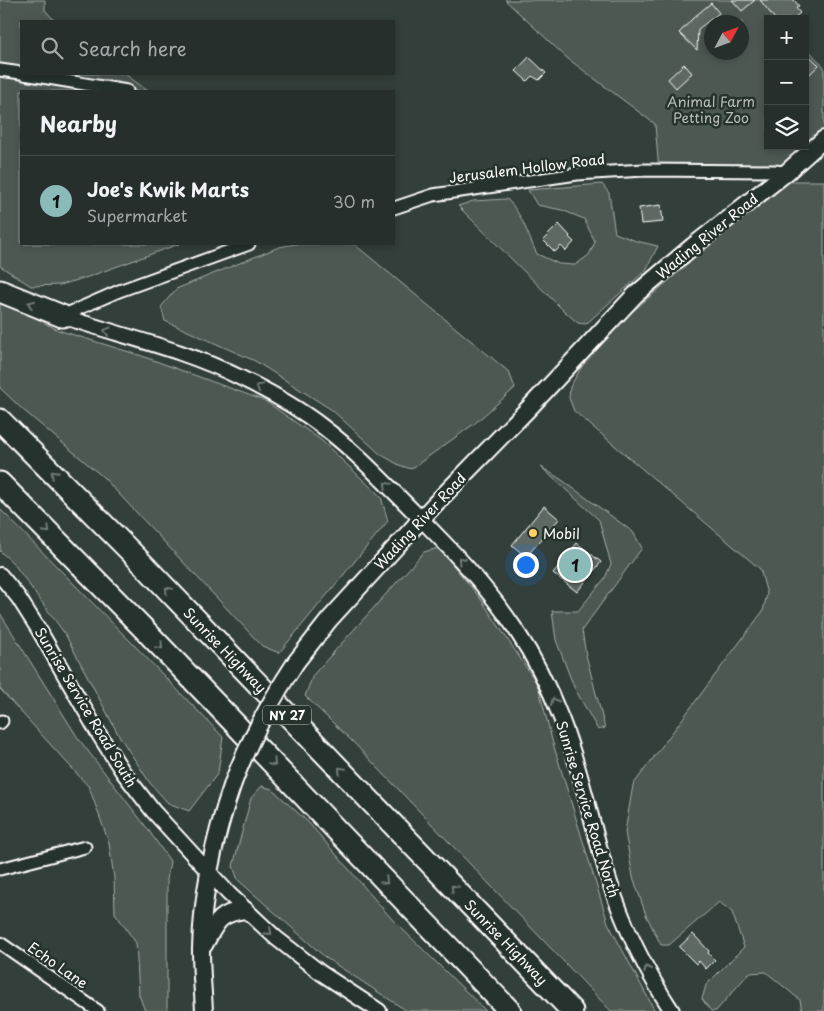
<!DOCTYPE html>
<meta charset="utf-8">
<style>
:root{--surface:#262f2c;--page:#323b38;--text:#f1f3f6;--muted:#a4a9a9;--line:#424a48;--accent:#8bbbb9}
body{margin:0;font-family:"Playpen Sans",sans-serif;background:var(--page);color:var(--text)}
.controls{position:absolute;right:15px;top:15px;display:grid;overflow:hidden;border-radius:0px;box-shadow:0 2px 8px #0003}
.controls button{width:45px;height:45px;display:grid;place-items:center;padding:0;border:0;border-bottom:1px solid var(--line);background:var(--surface);color:var(--text);font:25px sans-serif}
.compass{position:absolute;left:704px;top:15px;width:45px;height:45px;border-radius:50%;background:var(--surface);box-shadow:0 2px 8px #0003;rotate:49deg}
.you{position:absolute;left:525px;top:564px;width:18px;height:18px;margin:-12px;border:4px solid #fff;border-radius:50%;background:#1a73e8;box-shadow:0 0 0 8px #1a73e833}
.badge{display:grid;place-items:center;width:32px;height:32px;border-radius:50%;background:var(--accent);color:#111;font-size:16px;font-weight:700}
.pin{position:absolute;translate:-50% -50%;border:2px solid #fff;box-shadow:0 1px 5px #0006}
.list{margin:0;padding:0;list-style:none}
h2{display:flex;justify-content:space-between;align-items:center;height:65px;margin:0;padding:0 20px;font-size:21px}
h2 small{font-size:16px;font-weight:400;color:var(--muted)}
.list li{display:grid;grid-template-columns:32px 1fr auto;gap:15px;align-items:center;box-sizing:border-box;height:90px;padding:0 20px;border-top:1px solid var(--line)}
.list b{display:block;font-size:19px;white-space:nowrap}
.list p{margin:0;font-size:16px;white-space:nowrap;color:var(--muted)}
.list em{font-size:16px;font-style:normal;color:var(--muted)}
.icon{flex:none;width:28px;height:28px;fill:none;stroke:currentColor;stroke-width:2;stroke-linecap:round;stroke-linejoin:round}
.map{position:relative;flex:none;width:824px;height:1011px;overflow:hidden}
.search{position:absolute;background:var(--surface);box-shadow:0 2px 8px #0003;left:20px;top:20px;width:375px;height:55px;display:flex;align-items:center;gap:12px;box-sizing:border-box;padding:0 18px;border-radius:0px;color:var(--muted);font-size:19px}
.panel{position:absolute;background:var(--surface);box-shadow:0 2px 8px #0003;left:20px;top:90px;width:375px;height:155px;border-radius:0px}
.map>svg:first-child{display:block}
</style>
<div class="map">
<svg width="824" height="1011" viewBox="0 0 824 1011">
<rect width="100%" height="100%" fill="#333f3a"/>
<filter id="ink" filterUnits="userSpaceOnUse"><feTurbulence type="fractalNoise" baseFrequency=".02" numOctaves="2"/><feDisplacementMap in="SourceGraphic" scale="10" xChannelSelector="R" yChannelSelector="G"/><feConvolveMatrix kernelMatrix="1 2 1 2 8 2 1 2 1" color-interpolation-filters="sRGB"/></filter>
<g filter="url(#ink)">
<path fill="#4d5853" stroke="#a6aca9" fill-rule="evenodd" d="M 0,0 L 45,0 L 45,10 L 55,21 L 21,21 L 21,74 L 125,74 L 148,91 L 21,91 L 21,244 L 179,244 L 85,278 L 60,285 L 31,286 L 0,266 Z
M 505,0 L 764,0 L 781,19 L 768,19 L 768,146 L 805,146 L 805,46 L 824,67 L 824,142 L 788,172 L 659,171 L 655,124 L 567,58 ZM 712,22 L 742,22 L 742,52 L 712,52 Z
M 793,181 L 824,181 L 824,1011 L 802,1011 L 800,1000 L 766,972 L 749,973 L 716,1011 L 711,1011 L 702,999 L 706,985 L 744,947 L 732,912 L 719,902 L 669,945 L 661,945 L 646,915 L 633,877 L 625,832 L 633,785 L 763,611 L 767,594 L 760,569 L 574,411 L 569,398 L 570,387 L 584,363 L 632,312 L 781,185 Z
M 602,184 L 609,193 L 615,233 L 636,241 L 658,246 L 646,270 L 586,324 L 578,323 L 564,311 L 458,206 L 473,201 L 507,199 C 523,215 527,234 537,254 L 559,264 L 575,265 L 589,255 L 595,242 L 584,219 L 562,210 L 537,205 L 528,190 Z
M 296,244 L 354,244 L 509,372 L 515,388 L 474,424 L 411,469 L 399,465 L 380,454 L 332,410 L 255,361 L 165,321 L 161,307 L 176,289 L 279,247 Z
M 0,299 L 58,330 L 142,356 L 265,401 L 321,440 L 381,497 L 388,521 L 279,653 L 262,646 L 103,477 L 22,409 L 0,388 Z
M 541,467 L 562,480 L 633,532 L 642,548 L 582,630 L 586,655 L 605,728 L 598,730 L 574,687 L 556,640 L 552,611 L 578,611 L 605,578 L 611,564 L 599,520 Z
M 0,509 L 134,645 L 223,737 L 218,773 L 189,811 L 168,803 L 150,783 L 118,734 L 65,634 L 14,564 L 0,551 Z
M 439,548 L 480,598 L 538,685 L 552,740 L 608,923 L 655,1011 L 611,1011 L 353,742 L 305,696 L 313,675 L 424,552 Z
M 0,613 L 78,738 L 147,828 L 170,861 L 167,880 L 167,1011 L 145,1011 L 139,995 L 136,943 L 115,913 L 114,878 L 109,843 L 89,787 L 0,689 Z
M 262,786 L 272,789 L 309,823 L 391,918 L 486,1011 L 407,1011 L 326,958 L 238,880 L 233,866 L 251,798 Z"/>
<path fill="#5f6964" stroke="#fff" d="M 732,0 L 755,0 L 742,11 Z
M 760,0 L 794,0 L 799,6 L 796,8 L 800,13 L 793,19 L 775,19 Z
M 711,3 L 719,13 L 698,29 L 697,50 L 679,33 L 693,18 Z
M 805,52 L 819,65 L 805,79 Z
M 529,57 L 546,73 L 539,80 L 532,76 L 527,81 L 516,71 Z
M 684,64 L 692,73 L 676,88 L 668,79 Z
M 661,205 L 663,222 L 641,224 L 639,208 Z
M 559,224 L 570,236 L 569,237 L 574,242 L 566,251 L 561,246 L 555,252 L 543,240 Z
M 544,506 L 559,519 L 526,557 L 512,545 Z
M 577,543 L 601,562 L 577,592 L 553,573 Z
M 693,934 L 709,951 L 708,953 L 715,960 L 706,969 L 699,961 L 696,964 L 679,947 Z"/>
<g fill="none" stroke-linecap="round" stroke-linejoin="round">
<defs>
<path id="minor" d="M 0,70 L 21,73
M 24,74 L 127,91
M 394,208 L 433,195 L 577,174 L 644,170 L 773,171 L 787,172
M 62,316 L 119,291 L 249,244
M 0,723 L 2,721
M 0,869 L 85,847
M 0,943 L 98,1011"/>
<path id="tertiary" d="M 62,316 C 121,336 183,349 239,377 C 268,391 297,407 323,427 C 356,452 384,482 413,511 C 450,548 487,586 516,630 C 534,657 549,687 561,718 C 582,771 592,828 610,883 C 625,929 646,971 672,1011
M 0,575 L 18,597 L 39,630 L 100,736 L 123,772 L 153,811 L 229,894 L 276,938 L 321,973 L 379,1011"/>
<path id="secondary" d="M 296,662 L 329,620 L 435,504 L 529,408 L 635,295 L 693,246 L 787,172 L 824,139
M 204,945 C 216,924 218,913 245,910
M 204,1011 C 203,990 201,970 201,949 C 202,894 215,835 233,783"/>
<path id="motorway" d="M 0,291 L 62,316
M 0,420 L 139,560 L 572,1011
M 0,483 L 143,628 L 510,1011"/>
</defs>
<use href="#minor" stroke="#fff" stroke-width="15"/>
<use href="#tertiary" stroke="#fff" stroke-width="18"/>
<use href="#secondary" stroke="#fff" stroke-width="20"/>
<use href="#motorway" stroke="#fff" stroke-width="25"/>
<use href="#minor" stroke="#26332d" stroke-width="11"/>
<use href="#tertiary" stroke="#26332d" stroke-width="14"/>
<use href="#secondary" stroke="#26332d" stroke-width="16"/>
<use href="#motorway" stroke="#26332d" stroke-width="21"/>
<defs>
<path id="secondary-bridge" d="M 233,783 C 249,740 271,700 296,662"/>
</defs>
<use href="#secondary-bridge" stroke="#fff" stroke-width="20" stroke-linecap="butt"/>
<use href="#secondary-bridge" stroke="#26332d" stroke-width="16"/>
</g>
<defs><path id="oneway-chevron" d="M-2-3.5L2.5 0L-2 3.5" fill="none" stroke-width="1.6" stroke-linecap="round" stroke-linejoin="round" transform="scale(1.25)"/></defs>
<g stroke="#727a76">
<use href="#oneway-chevron" transform="translate(31 304) rotate(-158)"/>
<use href="#oneway-chevron" transform="translate(107 331) rotate(-163)"/>
<use href="#oneway-chevron" transform="translate(259 387) rotate(-152)"/>
<use href="#oneway-chevron" transform="translate(54 474) rotate(-135)"/>
<use href="#oneway-chevron" transform="translate(387 485) rotate(-135)"/>
<use href="#oneway-chevron" transform="translate(47 530) rotate(45)"/>
<use href="#oneway-chevron" transform="translate(461 560) rotate(-132)"/>
<use href="#oneway-chevron" transform="translate(168 590) rotate(-134)"/>
<use href="#oneway-chevron" transform="translate(160 646) rotate(46)"/>
<use href="#oneway-chevron" transform="translate(554 701) rotate(-114)"/>
<use href="#oneway-chevron" transform="translate(273 763) rotate(46)"/>
<use href="#oneway-chevron" transform="translate(341 770) rotate(-134)"/>
<use href="#oneway-chevron" transform="translate(385 881) rotate(46)"/>
<use href="#oneway-chevron" transform="translate(454 888) rotate(-134)"/>
<use href="#oneway-chevron" transform="translate(269 932) rotate(42)"/>
<use href="#oneway-chevron" transform="translate(647 969) rotate(-118)"/>
</g>
</g>
<circle fill="#ffd166" stroke="#26332d" stroke-width="2" cx="533" cy="533" r="5"/>
<g text-anchor="middle" dominant-baseline="central" stroke-width="5" stroke-linejoin="round" paint-order="stroke">
<rect fill="#26332d" stroke="#bec2c0" stroke-width="1" x="263" y="705.5" width="48" height="19" rx="4"/>
<g font-size="12" font-weight="bold" fill="#fff">
<text x="287" y="715">NY 27</text>
</g>
<g font-size="14" fill="#b8bcba" stroke="#26332d">
<text x="711" y="101">Animal Farm<tspan x="711" dy="16">Petting Zoo</tspan></text>
</g>
<g font-size="14" fill="#fff" stroke="#26332d">
<text transform="translate(527 168) rotate(-7)">Jerusalem Hollow Road</text>
<text transform="translate(707 236) rotate(-39)">Wading River Road</text>
<text transform="translate(420 521) rotate(-47)">Wading River Road</text>
<text transform="translate(225 650) rotate(46)">Sunrise Highway</text>
<text transform="translate(86 707) rotate(59)">Sunrise Service Road South</text>
<text transform="translate(588 809) rotate(73)">Sunrise Service Road North</text>
<text transform="translate(506 942) rotate(46)">Sunrise Highway</text>
<text transform="translate(58 965) rotate(35)">Echo Lane</text>
</g>
<g font-size="14" fill="#fff" stroke="#26332d" text-anchor="start">
<text x="543" y="533">Mobil</text>
</g>
</g>
</svg>
<div class="controls">
<button>+</button>
<button>−</button>
<button><svg class="icon" aria-label="layers" viewBox="0 0 24 24"><path d="M12 4l9 5-9 5-9-5zM3 14l9 5 9-5"/></svg></button>
</div>
<svg class="compass" viewBox="-18 -18 36 36"><path d="M0-13l5 13h-10z" fill="#e53935"/><path d="M0 13l5-13h-10z" fill="#a4a9a9"/></svg>
<div class="you"></div>
<div class="pin badge" style="left:575px;top:565px">1</div>
<div class="search"><svg class="icon" aria-label="search" viewBox="0 0 24 24"><circle cx="10" cy="10" r="6"/><path d="M15 15l6 6"/></svg>Search here</div>
<section class="panel">
<h2>Nearby<small></small></h2>
<ul class="list">
<li><span class="badge">1</span><div><b>Joe's Kwik Marts</b><p>Supermarket</p></div><em>30 m</em></li>
</ul>
</section>
</div>
